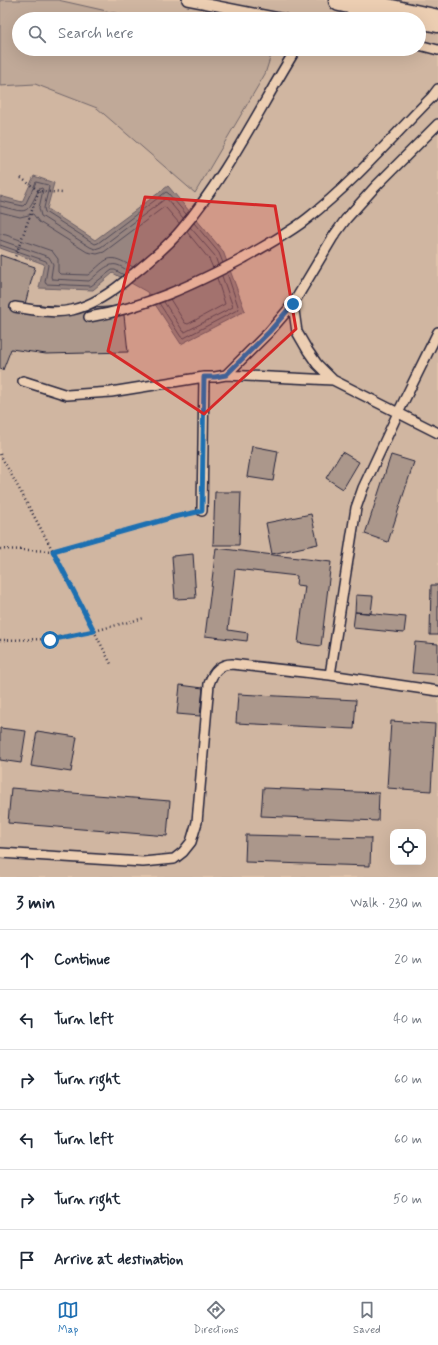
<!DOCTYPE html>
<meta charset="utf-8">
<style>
:root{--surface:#fff;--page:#f2f2f3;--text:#1f2937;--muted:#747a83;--line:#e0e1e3;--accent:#1f6fb2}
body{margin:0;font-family:Mynerve,sans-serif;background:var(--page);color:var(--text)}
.controls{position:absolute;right:12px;bottom:12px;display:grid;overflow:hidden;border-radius:8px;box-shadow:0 4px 16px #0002}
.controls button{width:36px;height:36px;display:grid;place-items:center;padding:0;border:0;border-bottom:1px solid var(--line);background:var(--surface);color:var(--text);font:20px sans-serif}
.stop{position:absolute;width:12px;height:12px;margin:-9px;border:3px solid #1f6fb2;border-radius:50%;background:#fff}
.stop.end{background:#1f6fb2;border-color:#fff;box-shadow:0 1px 4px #0008}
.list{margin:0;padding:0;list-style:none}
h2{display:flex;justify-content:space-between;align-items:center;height:52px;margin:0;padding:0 16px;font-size:17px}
h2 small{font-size:13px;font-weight:400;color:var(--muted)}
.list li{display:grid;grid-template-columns:26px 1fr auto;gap:12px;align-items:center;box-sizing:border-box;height:60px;padding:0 16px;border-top:1px solid var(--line)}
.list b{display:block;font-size:15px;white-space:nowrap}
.list em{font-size:13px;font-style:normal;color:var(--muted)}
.icon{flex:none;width:22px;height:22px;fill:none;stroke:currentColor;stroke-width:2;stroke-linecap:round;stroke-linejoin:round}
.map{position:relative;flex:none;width:438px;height:877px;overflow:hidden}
.search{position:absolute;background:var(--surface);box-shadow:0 4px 16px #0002;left:12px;right:12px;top:12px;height:44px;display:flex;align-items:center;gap:10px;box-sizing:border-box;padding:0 14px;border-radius:22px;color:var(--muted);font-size:15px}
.sheet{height:412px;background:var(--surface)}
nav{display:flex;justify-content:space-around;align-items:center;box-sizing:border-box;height:56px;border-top:1px solid var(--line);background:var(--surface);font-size:11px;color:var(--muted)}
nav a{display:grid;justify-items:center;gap:2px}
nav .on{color:var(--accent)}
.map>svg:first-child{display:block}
</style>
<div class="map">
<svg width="438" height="877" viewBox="0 0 438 877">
<rect width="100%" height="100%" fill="#e0c4ab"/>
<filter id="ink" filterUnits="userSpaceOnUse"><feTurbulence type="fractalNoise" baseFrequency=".025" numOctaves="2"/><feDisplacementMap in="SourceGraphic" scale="8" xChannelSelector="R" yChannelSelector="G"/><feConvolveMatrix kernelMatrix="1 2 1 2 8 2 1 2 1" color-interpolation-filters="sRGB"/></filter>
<g filter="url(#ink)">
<path fill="#d0b6a1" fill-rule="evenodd" d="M 0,0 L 438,0 L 438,877 L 0,877 ZM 19,19 L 419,19 L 419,49 L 19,49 ZM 393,832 L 423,832 L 423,862 L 393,862 Z"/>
<path fill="#c0a998" stroke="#71666a" d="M 0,0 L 58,0 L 142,19 L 19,19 L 19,49 L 273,49 L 265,74 L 195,193 L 97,108 L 35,84 L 0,86 Z"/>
<path fill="#978580" stroke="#685d64" d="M 34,176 L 54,183 L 47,209 L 95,240 L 168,186 L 223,251 L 245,311 L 181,344 L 147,292 L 113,273 L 93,290 L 39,288 L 44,264 L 0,248 L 0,196 L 22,202 Z"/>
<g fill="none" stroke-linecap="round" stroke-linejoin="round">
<path stroke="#514a57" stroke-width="1" d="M 0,201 L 23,206 L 26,203 L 36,182 L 48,185 L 49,187 L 44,208 L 45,212 L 95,244 L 98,243 L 166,192 L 168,193 L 186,214
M 0,206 C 28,213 26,216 39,189 L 42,188 L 43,190 L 39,208 L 41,216 L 90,247 L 95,249 L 101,247 L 165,199 L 167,199 L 183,218
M 0,212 L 20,217 L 33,214 L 39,222 L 87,252 L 97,254 L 104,252 L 164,207 L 166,208 L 179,223
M 194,223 L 219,253 L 223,263
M 190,227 L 215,256 L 218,265
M 187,232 L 209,259 L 213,268
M 0,234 L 6,235 L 52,251 L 58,259 L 58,272 L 60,274 L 88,275 C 109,258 107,252 133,267
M 0,240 L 49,257 L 53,264 L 51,277 L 52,279 L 89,281 C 96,276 107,262 117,265 C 121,266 125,269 128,271
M 0,245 L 46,261 L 48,265 L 45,282 L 46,284 L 91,286 L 112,270 L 115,270 L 124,275
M 170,299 L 185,323 L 188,324 L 225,304 L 217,278
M 164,302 L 183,331 L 185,332 L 233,307 L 222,276
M 159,303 L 181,337 L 184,338 L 239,309 L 227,273"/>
</g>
<path fill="#ab978b" stroke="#22223b" d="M 0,255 L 35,267 L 25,304 L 55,306 L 76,309 L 123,306 L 128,352 L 46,354 L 11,349 L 3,370 L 0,369 Z
M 252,446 L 278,451 L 273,481 L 247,477 Z
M 342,452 L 359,462 L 343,489 L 326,478 Z
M 391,455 L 414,462 L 388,542 L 365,534 Z
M 215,492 L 241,492 L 239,545 L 213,545 Z
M 311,514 L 318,544 L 272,554 L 266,523 Z
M 216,548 L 331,562 L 321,646 L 298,643 L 305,586 L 296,585 L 297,576 L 235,569 L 228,630 L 248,633 L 247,641 L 205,636 Z
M 193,554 L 196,598 L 175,599 L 172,556 Z
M 431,585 L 438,585 L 438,635 L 430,635 Z
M 356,595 L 373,596 L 371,613 L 355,612 Z
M 355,612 L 406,617 L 404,633 L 353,628 Z
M 415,642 L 438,644 L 438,675 L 412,673 Z
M 180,685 L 203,688 L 200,716 L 177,714 Z
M 238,694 L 356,700 L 354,729 L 236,723 Z
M 391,721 L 435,724 L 431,791 L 387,788 Z
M 0,728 L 26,731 L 21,763 L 0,760 Z
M 37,731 L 77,737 L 71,772 L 31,766 Z
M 11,788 L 170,801 L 167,836 L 8,823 Z
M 263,788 L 379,793 L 378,821 L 261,816 Z
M 246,835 L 371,838 L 370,866 L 245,862 Z"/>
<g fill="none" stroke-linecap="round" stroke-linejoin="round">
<defs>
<path id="service" d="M 187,0 L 284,19
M 419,45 L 438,50
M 293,304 L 297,332 L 308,351 L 317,364 L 333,380 L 438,433
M 15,307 C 34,310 53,314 72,310 C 94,305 115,290 132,275 C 148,262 167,247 181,230 C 226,177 259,109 296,49
M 89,317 C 144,308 195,284 244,258 C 266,245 288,234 308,218 C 353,183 392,137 432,97 L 438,89
M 226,375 L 333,380
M 23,381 L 67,395 L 111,392 L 204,377 L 215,377 L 226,375 L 269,332 L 293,304 L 333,237 L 346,219 L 375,187 L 438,124
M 202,511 L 204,377
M 330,675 L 356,508 L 363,488 L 398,413 L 438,332
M 0,853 L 143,862 L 174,859 L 183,852 L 191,842 L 197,822 L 209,684 C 213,672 219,664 232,664 L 330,675 L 438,691"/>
<path id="secondary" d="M 340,0 L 438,21"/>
</defs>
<use href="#service" stroke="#22223b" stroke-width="12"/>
<use href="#secondary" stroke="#22223b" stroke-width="25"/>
<path stroke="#22223b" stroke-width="2.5" stroke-dasharray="1 3" stroke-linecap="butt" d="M 21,178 L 39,191 L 63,193
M 14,260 L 39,191
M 0,454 L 53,551 L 112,666
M 0,549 L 53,551 L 174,517 L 192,513
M 0,640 L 50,639 L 94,631 L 144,618"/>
<use href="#service" stroke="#ecceb2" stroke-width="9"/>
<use href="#secondary" stroke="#ecceb2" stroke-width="22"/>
</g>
</g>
<g fill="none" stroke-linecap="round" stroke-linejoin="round" filter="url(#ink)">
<path stroke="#1f6fb2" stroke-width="5" d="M 50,640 L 94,631 L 53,551 L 174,517 L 202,511 L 204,377 L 215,377 L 226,375 L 269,332 L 293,304"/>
</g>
<path fill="#d62828" fill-opacity="0.2" stroke="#d62828" stroke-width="3" stroke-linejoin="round" d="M 145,197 L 275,206 L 296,329 L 204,414 L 108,351 Z"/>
</svg>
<div class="controls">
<button><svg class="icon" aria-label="locate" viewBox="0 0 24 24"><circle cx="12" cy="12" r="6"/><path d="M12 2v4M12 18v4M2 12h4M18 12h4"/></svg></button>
</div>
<div class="stop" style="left:50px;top:640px"></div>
<div class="stop end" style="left:293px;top:304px"></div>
<div class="search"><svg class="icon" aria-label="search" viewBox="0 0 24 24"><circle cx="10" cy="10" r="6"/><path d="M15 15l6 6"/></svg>Search here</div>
</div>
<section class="sheet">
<h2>3 min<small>Walk · 230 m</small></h2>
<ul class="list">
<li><svg class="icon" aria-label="ahead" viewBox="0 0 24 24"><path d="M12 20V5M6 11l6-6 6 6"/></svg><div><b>Continue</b></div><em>20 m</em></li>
<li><svg class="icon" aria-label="left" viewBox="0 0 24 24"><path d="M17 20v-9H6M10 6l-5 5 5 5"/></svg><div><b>Turn left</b></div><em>40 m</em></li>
<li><svg class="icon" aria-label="right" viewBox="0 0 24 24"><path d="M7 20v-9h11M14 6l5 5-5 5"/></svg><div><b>Turn right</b></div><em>60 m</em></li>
<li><svg class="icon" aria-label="left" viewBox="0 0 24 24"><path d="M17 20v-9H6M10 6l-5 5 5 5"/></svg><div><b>Turn left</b></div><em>60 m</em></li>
<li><svg class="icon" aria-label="right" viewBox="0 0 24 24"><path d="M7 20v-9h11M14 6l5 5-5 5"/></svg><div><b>Turn right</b></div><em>50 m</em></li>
<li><svg class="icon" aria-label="arrive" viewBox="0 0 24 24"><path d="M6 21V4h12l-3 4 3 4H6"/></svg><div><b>Arrive at destination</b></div></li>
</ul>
</section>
<nav>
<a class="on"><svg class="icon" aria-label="map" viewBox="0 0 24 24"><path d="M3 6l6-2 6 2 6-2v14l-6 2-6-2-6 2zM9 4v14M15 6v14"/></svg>Map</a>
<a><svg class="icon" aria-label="directions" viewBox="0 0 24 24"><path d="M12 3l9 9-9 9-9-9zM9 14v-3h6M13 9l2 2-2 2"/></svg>Directions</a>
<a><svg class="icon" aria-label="saved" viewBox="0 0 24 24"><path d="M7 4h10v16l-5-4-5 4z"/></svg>Saved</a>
</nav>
